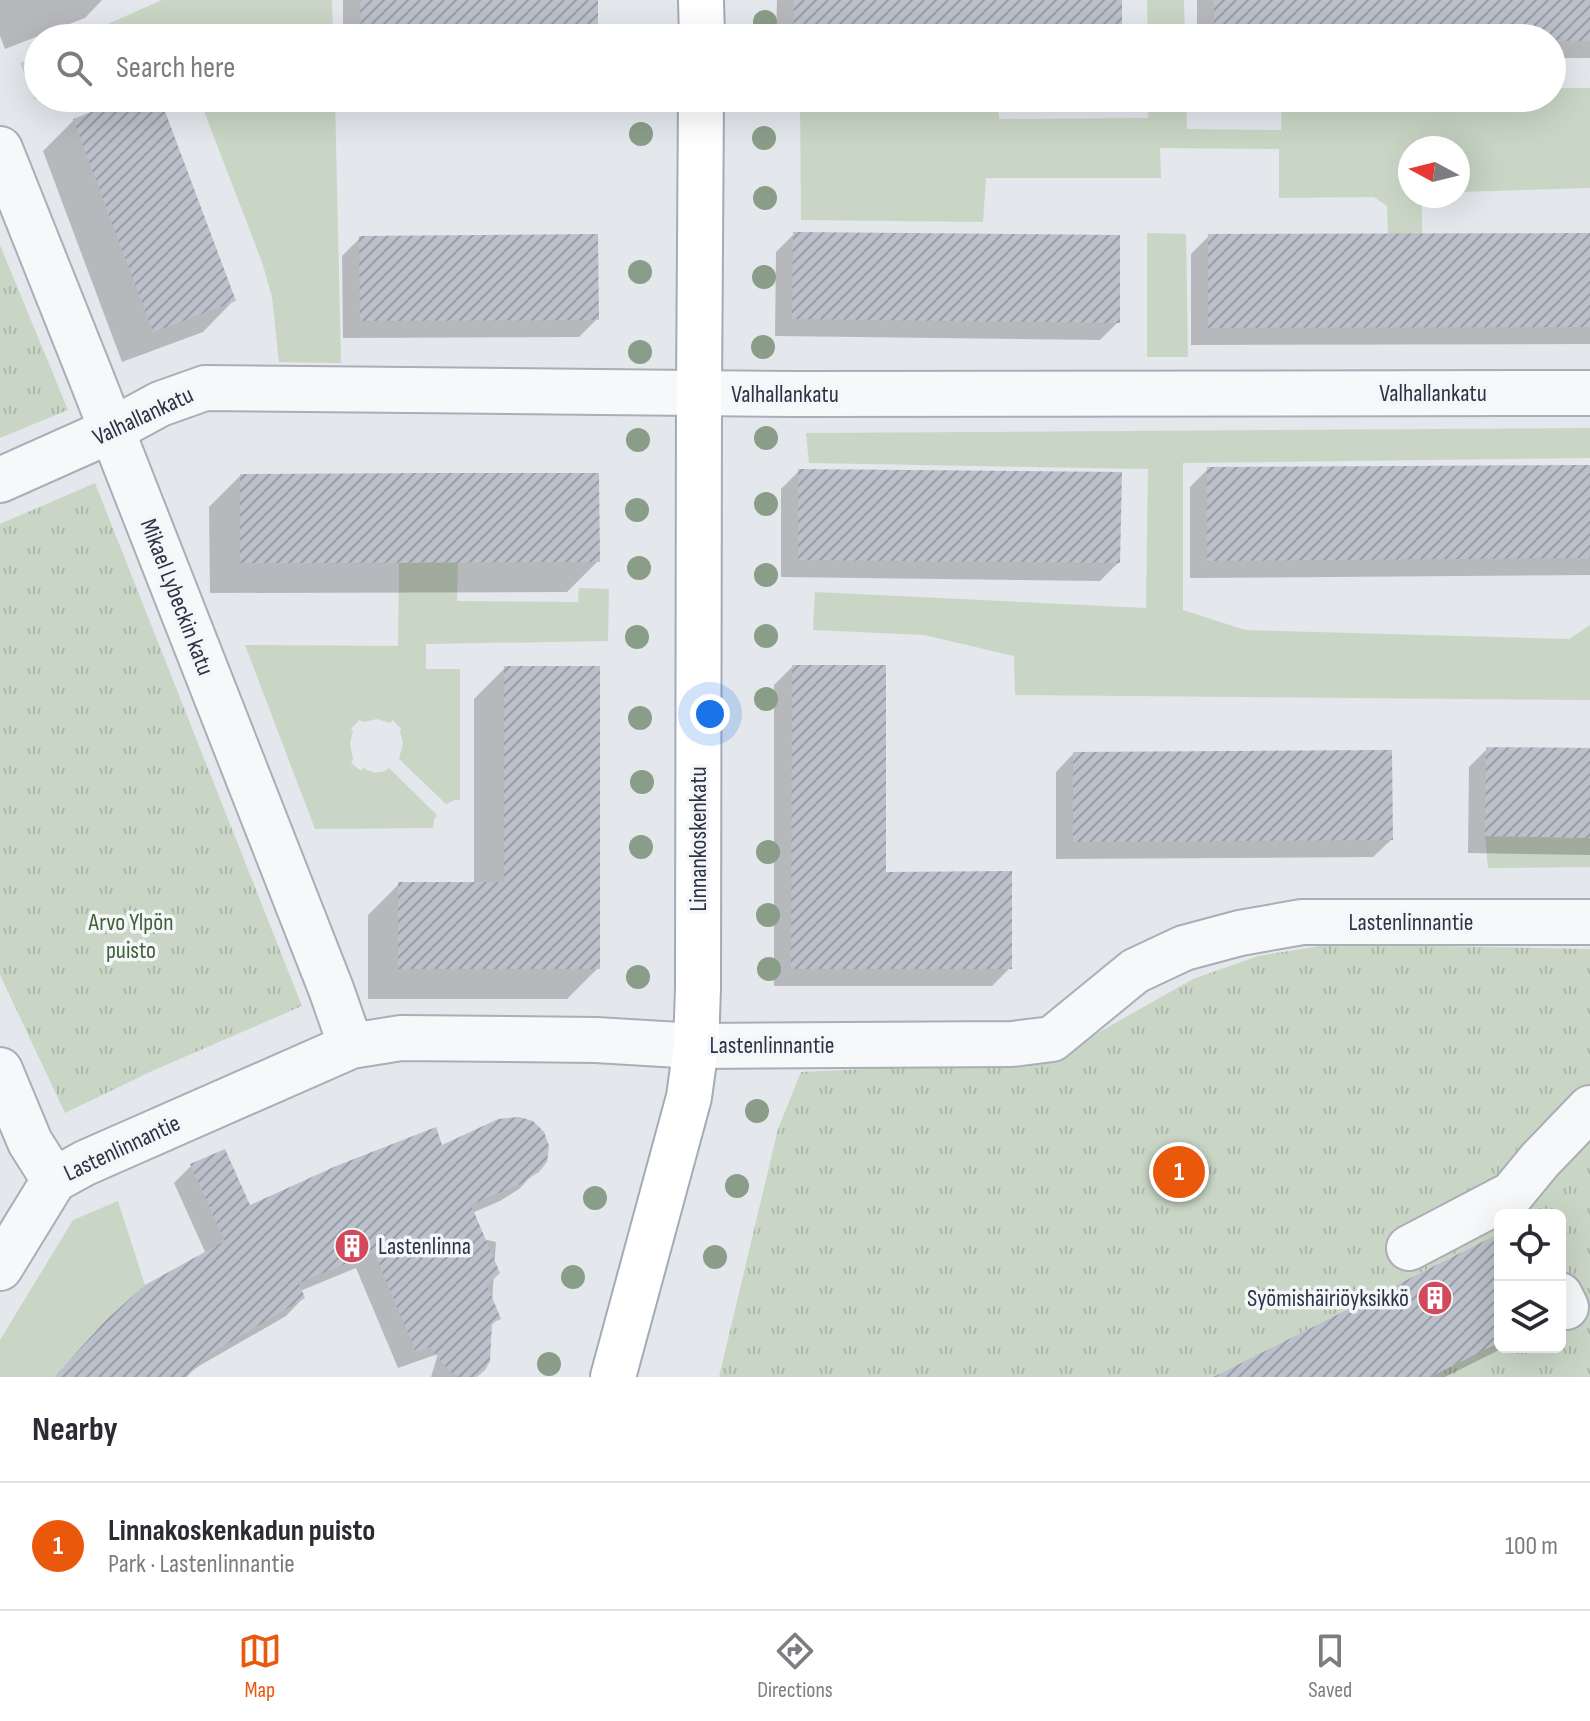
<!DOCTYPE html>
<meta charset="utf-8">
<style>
:root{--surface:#fff;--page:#f7f7f7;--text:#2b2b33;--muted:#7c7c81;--line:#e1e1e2;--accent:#ea580c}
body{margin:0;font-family:"Sofia Sans Condensed",sans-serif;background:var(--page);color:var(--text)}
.controls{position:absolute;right:24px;bottom:24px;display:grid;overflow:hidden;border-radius:12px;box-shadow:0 8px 32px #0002}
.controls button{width:72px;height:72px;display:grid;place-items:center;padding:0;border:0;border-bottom:2px solid var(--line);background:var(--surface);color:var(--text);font:40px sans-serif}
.compass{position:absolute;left:1398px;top:136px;width:72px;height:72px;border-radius:50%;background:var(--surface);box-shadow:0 8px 32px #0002;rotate:277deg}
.you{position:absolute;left:710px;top:714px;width:28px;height:28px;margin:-20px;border:6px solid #fff;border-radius:50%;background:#1a73e8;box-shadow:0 0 0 12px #1a73e833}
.badge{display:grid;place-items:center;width:52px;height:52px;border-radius:50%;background:var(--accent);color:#fff;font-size:26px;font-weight:700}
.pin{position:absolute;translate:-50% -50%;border:4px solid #fff;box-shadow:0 2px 8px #0006}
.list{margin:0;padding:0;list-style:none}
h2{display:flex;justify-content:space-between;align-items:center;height:104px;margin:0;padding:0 32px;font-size:34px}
h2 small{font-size:26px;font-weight:400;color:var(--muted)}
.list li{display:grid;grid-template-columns:52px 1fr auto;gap:24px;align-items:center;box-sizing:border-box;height:128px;padding:0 32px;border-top:2px solid var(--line)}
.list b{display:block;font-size:30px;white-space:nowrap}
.list p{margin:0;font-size:26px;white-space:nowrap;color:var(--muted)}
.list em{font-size:26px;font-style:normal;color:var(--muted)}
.icon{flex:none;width:44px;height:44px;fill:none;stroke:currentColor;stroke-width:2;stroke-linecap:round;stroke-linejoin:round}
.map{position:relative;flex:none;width:1590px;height:1377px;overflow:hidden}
.search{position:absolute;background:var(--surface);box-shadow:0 8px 32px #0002;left:24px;right:24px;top:24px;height:88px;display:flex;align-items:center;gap:20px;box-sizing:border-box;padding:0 28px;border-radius:44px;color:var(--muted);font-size:30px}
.sheet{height:232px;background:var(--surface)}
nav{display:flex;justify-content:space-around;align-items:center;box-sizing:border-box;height:112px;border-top:2px solid var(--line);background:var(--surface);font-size:22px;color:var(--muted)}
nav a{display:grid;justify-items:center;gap:4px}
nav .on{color:var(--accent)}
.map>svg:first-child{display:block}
</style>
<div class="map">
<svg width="1590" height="1377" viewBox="0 0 1590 1377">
<defs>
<pattern id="park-tufts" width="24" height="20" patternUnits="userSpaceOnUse" patternTransform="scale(2)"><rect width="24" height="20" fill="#c9d6c5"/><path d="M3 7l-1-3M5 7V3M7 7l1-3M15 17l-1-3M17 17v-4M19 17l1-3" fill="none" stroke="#adb8ab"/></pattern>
<pattern id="building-hatch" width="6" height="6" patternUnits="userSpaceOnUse" patternTransform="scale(2)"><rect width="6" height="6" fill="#bbc0ca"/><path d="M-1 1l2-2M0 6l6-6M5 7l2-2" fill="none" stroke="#989da6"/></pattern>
</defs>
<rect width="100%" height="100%" fill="#e4e7ec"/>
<path fill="#c9d6c5" d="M 162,0 L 332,0 L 333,38 L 76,38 Z
M 1147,0 L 1184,0 L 1185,38 L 1148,38 Z
M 38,55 L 38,98 L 40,98 L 35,100 L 20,63 Z
M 1552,88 L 1590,88 L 1590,188 L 1458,192 L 1458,148 L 1410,148 L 1410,196 L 1422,196 L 1422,234 L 1388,234 L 1387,206 L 1374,197 L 1279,198 L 1279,149 L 1160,148 L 1161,178 L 986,178 L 983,222 L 801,220 L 800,98 L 997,98 L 999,119 L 1148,118 L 1149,98 L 1186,98 L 1187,129 L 1281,130 L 1282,98 L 1552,98 Z
M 199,98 L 335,98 L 341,363 L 279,362 L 272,297 L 262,262 Z
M 1147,233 L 1186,234 L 1188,357 L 1147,357 Z
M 1590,428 L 1590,458 L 1183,463 L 1183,610 L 1245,630 L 1569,639 L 1590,625 L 1590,700 L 1015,695 L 1014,656 L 924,635 L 813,630 L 815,592 L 1146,608 L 1148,469 L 809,463 L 806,433 Z
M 458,562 L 457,601 L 578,602 L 579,588 L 609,589 L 608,641 L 426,644 L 426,669 L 460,669 L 460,800 L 455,800 L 446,804 L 399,759 L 403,743 L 400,732 L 401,729 L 393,720 L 390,723 L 377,719 L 364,722 L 359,720 L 351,729 L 353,732 L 350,743 L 353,759 L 351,763 L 361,771 L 363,768 C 372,773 381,775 389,768 L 437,815 L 434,819 L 433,828 L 315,829 L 245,645 L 398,646 L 399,563 Z
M 1485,836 L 1590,838 L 1590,867 L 1488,868 Z
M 118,1201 L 145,1285 L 106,1320 L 54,1377 L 0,1377 L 0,1340 L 73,1220 Z"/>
<path fill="url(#park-tufts)" d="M 0,245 L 68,410 L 0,438 Z
M 95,483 L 302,1006 L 152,1071 L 65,1113 L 0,975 L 0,524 Z
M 1333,944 L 1590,949 L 1590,1377 L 1430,1377 L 1500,1342 L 1500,1347 L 1560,1347 L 1560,1215 L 1500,1215 L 1500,1233 L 1213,1377 L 719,1377 L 778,1129 L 801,1072 L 1050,1060 L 1193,979 L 1258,956 Z"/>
<path fill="#0003" d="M 0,0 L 102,0 L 85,18 L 5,49 L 0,36 Z
M 343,0 L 596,0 L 596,38 L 343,38 Z
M 777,0 L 1120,0 L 1120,38 L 776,38 Z
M 1197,0 L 1590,0 L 1590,58 L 1552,58 L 1552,38 L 1197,38 Z
M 133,98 L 158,98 L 234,300 L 203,332 L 122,362 L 43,151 L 74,120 Z
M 794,234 L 1118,322 L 1100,340 L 775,336 L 776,252 Z
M 1590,234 L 1590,344 L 1191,345 L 1191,254 L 1209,236 Z
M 360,238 L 597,319 L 579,337 L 343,338 L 342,256 Z
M 1590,466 L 1590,575 L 1190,578 L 1190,487 L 1208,469 Z
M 799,471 L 1118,563 L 1100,581 L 781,577 L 781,489 Z
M 240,476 L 598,561 L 567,592 L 210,593 L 209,507 Z
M 792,667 L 884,874 L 1010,968 L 992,986 L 774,986 L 774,685 Z
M 505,668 L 598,968 L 567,999 L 368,999 L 368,915 L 399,884 L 474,884 L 474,699 Z
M 1487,749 L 1590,750 L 1590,855 L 1468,853 L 1469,767 Z
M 1073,754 L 1391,840 L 1373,857 L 1056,859 L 1056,772 Z
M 441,1147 L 537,1170 L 519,1189 L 500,1201 L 472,1213 L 483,1239 L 496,1242 L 492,1302 L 498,1318 L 490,1327 L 476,1377 L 431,1377 L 438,1354 L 398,1368 L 356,1268 L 300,1291 L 303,1298 L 286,1316 L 199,1366 L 184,1377 L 55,1377 L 206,1254 L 174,1183 L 191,1166 L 249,1208 Z
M 1500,1235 L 1500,1347 L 1505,1347 L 1445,1377 L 1217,1377 Z"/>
<path fill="url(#building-hatch)" d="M 360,0 L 598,0 L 598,38 L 361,38 Z
M 794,0 L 1122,0 L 1122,38 L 793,38 Z
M 1214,0 L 1590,0 L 1590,41 L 1552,41 L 1552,38 L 1214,38 Z
M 127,98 L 160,98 L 236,301 L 153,332 L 73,119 Z
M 793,232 L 1120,235 L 1120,323 L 792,319 Z
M 1590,233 L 1590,327 L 1208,328 L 1208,234 Z
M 598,234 L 599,320 L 360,321 L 359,236 Z
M 1590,465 L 1590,558 L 1207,561 L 1207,467 Z
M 798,469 L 1122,472 L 1120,563 L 798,560 Z
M 429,473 L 599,473 L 600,562 L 240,563 L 240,474 Z
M 792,665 L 886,665 L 886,872 L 1012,871 L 1012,969 L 791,969 Z
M 504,666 L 600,666 L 600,969 L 398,969 L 398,882 L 504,882 Z
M 1486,747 L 1590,748 L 1590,838 L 1485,836 Z
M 1392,750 L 1393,840 L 1073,842 L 1073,752 Z
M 519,1117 L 533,1121 L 544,1132 L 549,1146 L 547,1162 L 539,1172 L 520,1184 L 471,1205 L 500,1273 L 487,1285 L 501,1319 L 492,1323 L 490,1361 L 485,1370 L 477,1377 L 458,1377 L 449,1371 L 430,1347 L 416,1352 L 374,1252 L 299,1283 L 305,1298 L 218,1349 L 200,1362 L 187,1377 L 54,1377 L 106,1320 L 145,1285 L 225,1241 L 190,1164 L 225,1149 L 250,1205 L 336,1166 L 436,1127 L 442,1145 L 498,1119 Z
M 1500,1233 L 1500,1342 L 1430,1377 L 1213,1377 Z"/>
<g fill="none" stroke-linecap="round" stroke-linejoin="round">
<defs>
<path id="minor" d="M 0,149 L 89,372 L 331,989 L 351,1046
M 0,480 L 112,430 L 160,404 L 205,388 L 796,394 L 1590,393
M 0,1070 L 30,1142 L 54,1180
M 1409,1248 L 1512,1194 L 1540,1160 L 1590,1108
M 0,1268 L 54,1180 L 85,1163 L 351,1046 L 401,1038 L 596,1040 L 696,1046 L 1012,1044 L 1052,1039 L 1135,971 L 1184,948 L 1240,933 L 1302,922 L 1590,922
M 1560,1295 L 1566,1307"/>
<path id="major" d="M 701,0 L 702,38
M 613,1377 L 689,1097 L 696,1046 L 698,988 L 699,393 L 701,98"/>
</defs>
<use href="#minor" stroke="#a9aeb7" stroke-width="48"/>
<use href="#major" stroke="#a3abb8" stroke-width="48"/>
<use href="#minor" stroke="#f7f8fa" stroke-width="44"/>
<use href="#major" stroke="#fff" stroke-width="44"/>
</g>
<g fill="#899d89">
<circle cx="765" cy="22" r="12"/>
<circle cx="641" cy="134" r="12"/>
<circle cx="764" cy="138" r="12"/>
<circle cx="765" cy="198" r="12"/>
<circle cx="640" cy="272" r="12"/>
<circle cx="764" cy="277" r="12"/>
<circle cx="763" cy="347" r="12"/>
<circle cx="640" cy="352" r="12"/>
<circle cx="766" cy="438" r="12"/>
<circle cx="638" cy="440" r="12"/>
<circle cx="766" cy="504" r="12"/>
<circle cx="637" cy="510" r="12"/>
<circle cx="639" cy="568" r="12"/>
<circle cx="766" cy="575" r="12"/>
<circle cx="766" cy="636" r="12"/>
<circle cx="637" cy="637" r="12"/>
<circle cx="766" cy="699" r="12"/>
<circle cx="640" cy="718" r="12"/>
<circle cx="642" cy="782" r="12"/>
<circle cx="641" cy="847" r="12"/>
<circle cx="768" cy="852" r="12"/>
<circle cx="768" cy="915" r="12"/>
<circle cx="769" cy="969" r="12"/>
<circle cx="638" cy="977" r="12"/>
<circle cx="757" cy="1111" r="12"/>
<circle cx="737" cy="1186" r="12"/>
<circle cx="595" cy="1198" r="12"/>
<circle cx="715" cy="1257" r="12"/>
<circle cx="573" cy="1277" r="12"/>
<circle cx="549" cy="1364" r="12"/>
</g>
<defs>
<symbol id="building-disc" viewBox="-11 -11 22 22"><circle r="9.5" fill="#d1495b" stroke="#f4f6f9"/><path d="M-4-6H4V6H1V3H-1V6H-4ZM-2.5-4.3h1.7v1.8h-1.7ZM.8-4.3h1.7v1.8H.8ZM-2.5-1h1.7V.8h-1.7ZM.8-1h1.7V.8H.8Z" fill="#fff"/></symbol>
</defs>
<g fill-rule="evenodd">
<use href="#building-disc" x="332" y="1226" width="40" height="40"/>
<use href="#building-disc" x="1415" y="1278" width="40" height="40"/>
</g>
<g text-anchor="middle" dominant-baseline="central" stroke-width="7" stroke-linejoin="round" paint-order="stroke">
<g font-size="24" fill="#2b3445" stroke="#f4f6f9">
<text x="1433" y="393">Valhallankatu</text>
<text x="785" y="394">Valhallankatu</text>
<text transform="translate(143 416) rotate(-25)">Valhallankatu</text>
<text transform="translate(177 597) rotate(69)">Mikael Lybeckin katu</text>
<text transform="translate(698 839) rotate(-90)">Linnankoskenkatu</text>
<text x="1411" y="922">Lastenlinnantie</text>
<text x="772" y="1045">Lastenlinnantie</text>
<text transform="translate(122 1148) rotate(-25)">Lastenlinnantie</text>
</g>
<g font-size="24" fill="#3f6138" stroke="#f4f6f9">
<text x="131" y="922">Arvo Ylpön<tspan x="131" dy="28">puisto</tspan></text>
</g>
<g font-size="24" fill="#2b3445" stroke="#f4f6f9" text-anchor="start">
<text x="378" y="1246">Lastenlinna</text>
<text x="1409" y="1298" text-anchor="end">Syömishäiriöyksikkö</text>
</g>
</g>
</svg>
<div class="controls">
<button><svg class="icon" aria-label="locate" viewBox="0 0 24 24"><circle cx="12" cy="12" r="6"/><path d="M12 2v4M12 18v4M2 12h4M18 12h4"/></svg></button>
<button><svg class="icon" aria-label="layers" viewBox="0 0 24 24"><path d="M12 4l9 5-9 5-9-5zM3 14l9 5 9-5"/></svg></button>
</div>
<svg class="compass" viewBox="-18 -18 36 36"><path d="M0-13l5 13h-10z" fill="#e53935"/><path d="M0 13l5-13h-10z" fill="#7c7c81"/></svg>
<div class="you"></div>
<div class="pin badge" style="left:1179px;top:1172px">1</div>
<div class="search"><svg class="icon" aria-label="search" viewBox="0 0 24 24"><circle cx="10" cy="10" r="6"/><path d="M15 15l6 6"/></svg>Search here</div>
</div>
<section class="sheet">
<h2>Nearby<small></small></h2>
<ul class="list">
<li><span class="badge">1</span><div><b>Linnakoskenkadun puisto</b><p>Park · Lastenlinnantie</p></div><em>100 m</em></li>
</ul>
</section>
<nav>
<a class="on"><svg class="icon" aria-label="map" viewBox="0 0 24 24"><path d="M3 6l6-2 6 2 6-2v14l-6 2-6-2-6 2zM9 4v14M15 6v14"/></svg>Map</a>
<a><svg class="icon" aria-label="directions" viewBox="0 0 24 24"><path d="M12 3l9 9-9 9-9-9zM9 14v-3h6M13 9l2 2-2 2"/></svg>Directions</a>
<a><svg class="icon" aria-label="saved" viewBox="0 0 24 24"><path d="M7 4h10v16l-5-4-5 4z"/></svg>Saved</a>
</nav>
